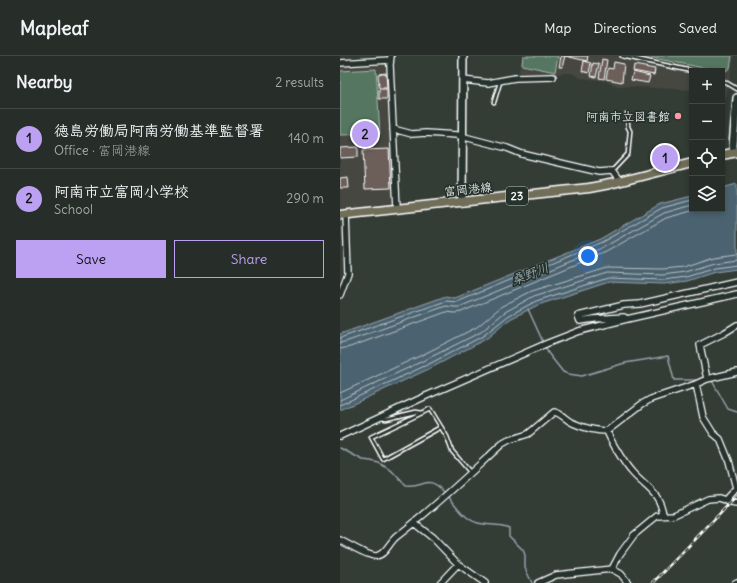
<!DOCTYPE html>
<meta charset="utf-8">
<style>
:root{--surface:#272d28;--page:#333934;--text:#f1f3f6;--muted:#a4a8a8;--line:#434945;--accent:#bca0f2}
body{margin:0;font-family:Delius,"Klee One",sans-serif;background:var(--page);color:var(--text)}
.controls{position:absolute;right:12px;top:12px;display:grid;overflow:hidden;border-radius:0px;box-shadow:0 2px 6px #0003}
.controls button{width:36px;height:36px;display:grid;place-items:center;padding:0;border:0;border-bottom:1px solid var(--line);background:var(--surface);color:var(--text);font:20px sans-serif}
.you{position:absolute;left:248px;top:200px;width:14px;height:14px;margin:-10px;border:3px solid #fff;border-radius:50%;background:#1a73e8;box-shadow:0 0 0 6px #1a73e833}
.badge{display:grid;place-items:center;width:26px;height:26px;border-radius:50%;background:var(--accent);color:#111;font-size:13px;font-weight:700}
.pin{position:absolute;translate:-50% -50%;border:2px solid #fff;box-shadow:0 1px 4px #0006}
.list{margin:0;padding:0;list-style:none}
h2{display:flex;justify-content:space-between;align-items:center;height:52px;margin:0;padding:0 16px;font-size:17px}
h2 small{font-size:13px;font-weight:400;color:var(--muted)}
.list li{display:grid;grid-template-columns:26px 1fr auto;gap:12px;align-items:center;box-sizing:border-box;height:60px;padding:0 16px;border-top:1px solid var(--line)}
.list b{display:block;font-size:15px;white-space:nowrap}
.list p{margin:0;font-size:13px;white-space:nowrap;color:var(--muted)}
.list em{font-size:13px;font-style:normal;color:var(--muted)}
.actions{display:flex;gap:8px;padding:12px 16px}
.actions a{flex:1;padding:9px 0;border:1px solid var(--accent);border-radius:0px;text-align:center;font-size:14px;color:var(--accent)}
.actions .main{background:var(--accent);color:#111}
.icon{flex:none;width:22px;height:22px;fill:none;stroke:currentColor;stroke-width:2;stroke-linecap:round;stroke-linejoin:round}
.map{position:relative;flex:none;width:397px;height:527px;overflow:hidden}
header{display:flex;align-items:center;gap:24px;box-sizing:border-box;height:56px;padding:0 20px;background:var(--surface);border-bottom:1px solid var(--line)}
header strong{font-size:19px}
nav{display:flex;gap:22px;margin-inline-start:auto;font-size:14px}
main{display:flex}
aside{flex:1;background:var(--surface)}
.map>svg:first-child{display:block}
</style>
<header>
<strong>Mapleaf</strong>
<nav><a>Map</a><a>Directions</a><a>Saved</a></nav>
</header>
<main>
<aside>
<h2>Nearby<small>2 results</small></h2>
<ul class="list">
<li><span class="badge">1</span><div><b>徳島労働局阿南労働基準監督署</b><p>Office · 富岡港線</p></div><em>140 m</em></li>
<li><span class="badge">2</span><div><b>阿南市立富岡小学校</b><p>School</p></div><em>290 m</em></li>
</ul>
<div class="actions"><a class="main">Save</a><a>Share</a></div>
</aside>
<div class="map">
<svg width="397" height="527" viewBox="0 0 397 527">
<rect width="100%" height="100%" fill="#343c36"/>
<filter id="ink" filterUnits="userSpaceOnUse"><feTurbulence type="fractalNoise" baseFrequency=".025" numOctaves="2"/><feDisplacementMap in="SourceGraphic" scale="8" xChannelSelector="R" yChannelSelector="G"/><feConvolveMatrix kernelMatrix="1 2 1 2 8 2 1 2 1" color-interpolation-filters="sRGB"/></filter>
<g filter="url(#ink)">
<path fill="#454641" d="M 182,0 L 394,0 L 386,42 L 382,41 L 382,15 L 352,15 L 352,34 L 276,30 L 266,25 L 240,22 L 231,17 L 178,20 Z
M 47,7 L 54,147 L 0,153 L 0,9 Z"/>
<path fill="#547660" stroke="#aabab0" d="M 183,0 L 218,0 L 215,16 L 182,9 Z
M 303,0 L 392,0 L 390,12 L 384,16 Z
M 36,13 L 40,78 L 0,79 L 0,15 Z"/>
<path fill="#4c6470" stroke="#94a2a9" d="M 397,128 L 397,213 L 375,216 L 347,225 L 324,228 L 269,226 L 198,249 L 170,263 L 146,283 L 91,312 L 0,354 L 0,278 L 106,240 L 115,242 L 260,183 L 320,148 L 352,140 L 352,153 L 382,153 L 382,132 Z"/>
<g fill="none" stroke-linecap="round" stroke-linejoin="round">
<path stroke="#b7c1c6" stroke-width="1" d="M 0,282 L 106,245 L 117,246 L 262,186 L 322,152 L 352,144
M 0,287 L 8,285 L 106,250 L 114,251 L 119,251 L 264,191 L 324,157 L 352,149
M 0,293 L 10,291 L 106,256 L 115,257 L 121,256 L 266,196 L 326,162 L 359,153
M 0,337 L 84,298 L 137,271 L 162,250 L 192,235 L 267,212 L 323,213 L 343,211 L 373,201 L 397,198
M 0,344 L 87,303 L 141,276 L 165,256 L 194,240 L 267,217 L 323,219 L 345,216 L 374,207 L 397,204
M 0,349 L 89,308 L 143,280 L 168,260 L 196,245 L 268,222 L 324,224 L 346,221 L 375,212 L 397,209"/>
<path stroke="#94a2a9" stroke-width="1.5" d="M 188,253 L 208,297 L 223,316 L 228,318 L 242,320 L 285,307 L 328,300 L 334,324 L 358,324 L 362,322
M 371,323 L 388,353 L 397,356
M 0,392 L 23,404 L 31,405 L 39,407 L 52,415 L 66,430 C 86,432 87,417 105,437
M 108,440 C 116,449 125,464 138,467 C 148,470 159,467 169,472 L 169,480 L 183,494 L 185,499 L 185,512 L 192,527"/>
</g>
<path fill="#6c5f5a" stroke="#fff" d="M 221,0 L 248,0 L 247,5 L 225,0 L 222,11 L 219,11 Z
M 262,3 L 267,4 L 264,23 L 259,22 Z
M 244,5 L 251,7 L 249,17 L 242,15 Z
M 274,6 L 284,8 L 282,26 L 266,23 L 268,12 L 273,13 Z
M 253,7 L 259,8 L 256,21 L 251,20 Z
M 294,9 L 315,13 L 314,19 L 293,15 Z
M 293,16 L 310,20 L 308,27 L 291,24 Z
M 46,17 L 47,32 L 39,32 L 38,18 Z
M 39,33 L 47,33 L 47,43 L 39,43 Z
M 18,91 L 18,101 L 0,102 L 0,92 Z
M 49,93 L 51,132 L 25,133 L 23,94 Z
M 8,121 L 9,132 L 0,132 L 0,122 Z"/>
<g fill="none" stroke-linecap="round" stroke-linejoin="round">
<defs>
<path id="service" d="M 282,0 L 352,15
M 382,24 L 397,33
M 154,46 L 160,26
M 273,114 L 288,98 L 290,75 L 288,71 L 287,58
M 42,362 L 46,363 L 76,356 L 82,357
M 101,371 L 90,353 L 31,381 L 43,403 L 101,371 L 107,381 L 112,395 L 130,416"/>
<path id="minor" d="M 51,0 L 50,9 L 57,152
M 0,7 L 50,4
M 123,24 L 148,27 L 175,22 L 213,21
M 53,73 L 72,78 L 86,77 L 117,79 L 167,92 L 182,98 L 259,116 L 272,115 L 280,126
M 0,239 L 8,217 L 6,158
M 287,263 L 397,238
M 367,323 L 360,289 L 384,277 L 397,269
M 267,375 C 270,384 284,407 291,415 C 304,431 320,435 323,459
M 0,380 L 86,340 L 208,287 L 239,275 L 287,263 L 284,261 L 254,263 L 240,265 L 238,260 L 284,249 L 300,248 L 397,226
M 385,444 L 390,447 L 397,448
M 74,467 L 93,482 L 118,508 L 145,527
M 0,484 C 8,488 27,500 36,500 C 45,499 49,487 56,481 C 93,453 127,420 162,388 L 169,384 L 188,378 L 214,356 C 222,357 225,364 233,367 C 242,371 256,375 267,375 L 302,348 L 311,343 L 356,328 L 367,323 L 397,316
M 272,513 L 280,498 L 294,479 L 317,460 L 334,459 L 368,443 L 379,442 L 385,444 L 396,432 L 389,405 L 380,383 L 373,377 L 363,361 L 356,328
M 100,527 L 118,508
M 198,527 L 216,519 L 272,513 L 281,518 L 288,527
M 395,527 L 397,526"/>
<path id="tertiary" d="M 394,96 L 393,90 L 397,42
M 122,146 L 123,0"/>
<path id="primary" d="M 382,99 L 397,96
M 0,159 L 249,132 L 270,128 L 352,107"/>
</defs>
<use href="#service" stroke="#fff" stroke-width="5.5"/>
<use href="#minor" stroke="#fff" stroke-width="8"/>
<use href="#tertiary" stroke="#fff" stroke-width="10"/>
<use href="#primary" stroke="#fff" stroke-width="11"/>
<use href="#service" stroke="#26332d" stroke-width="2.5"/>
<use href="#minor" stroke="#26332d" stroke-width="5.5"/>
<use href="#tertiary" stroke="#26332d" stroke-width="7"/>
<use href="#primary" stroke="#706e59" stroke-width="8"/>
<defs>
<path id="rail" d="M 313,527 L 397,440"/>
</defs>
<use href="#rail" stroke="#fff" stroke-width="3"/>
<use href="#rail" stroke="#26332d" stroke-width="1.5" stroke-dasharray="4.5" stroke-linecap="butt"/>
</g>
</g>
<circle fill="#ff9aa2" stroke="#26332d" stroke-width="1.5" cx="338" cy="60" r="4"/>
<g text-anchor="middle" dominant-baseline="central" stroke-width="3.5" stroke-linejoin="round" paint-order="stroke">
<rect fill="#26332d" stroke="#bec2c0" stroke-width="1" x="166" y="131" width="22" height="18" rx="3"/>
<g font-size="11" font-weight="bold" fill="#fff">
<text x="177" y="140">23</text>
</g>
<g font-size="12" fill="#fff" stroke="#26332d" text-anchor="end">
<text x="330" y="60">阿南市立図書館</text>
</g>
<g font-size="12" fill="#fff" stroke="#26332d">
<text transform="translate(128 133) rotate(-6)">富岡港線</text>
</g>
<g font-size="13" font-style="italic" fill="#aeb9bf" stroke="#26332d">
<text transform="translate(190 218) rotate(-21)">桑野川</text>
</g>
</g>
</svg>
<div class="controls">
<button>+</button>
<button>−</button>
<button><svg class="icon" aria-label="locate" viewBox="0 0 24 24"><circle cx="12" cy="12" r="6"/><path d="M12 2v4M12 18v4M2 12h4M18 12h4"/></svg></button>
<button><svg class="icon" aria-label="layers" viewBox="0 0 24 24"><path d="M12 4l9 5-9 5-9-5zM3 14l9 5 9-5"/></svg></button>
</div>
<div class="you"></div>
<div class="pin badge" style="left:325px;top:102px">1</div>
<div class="pin badge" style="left:25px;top:78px">2</div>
</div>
</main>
